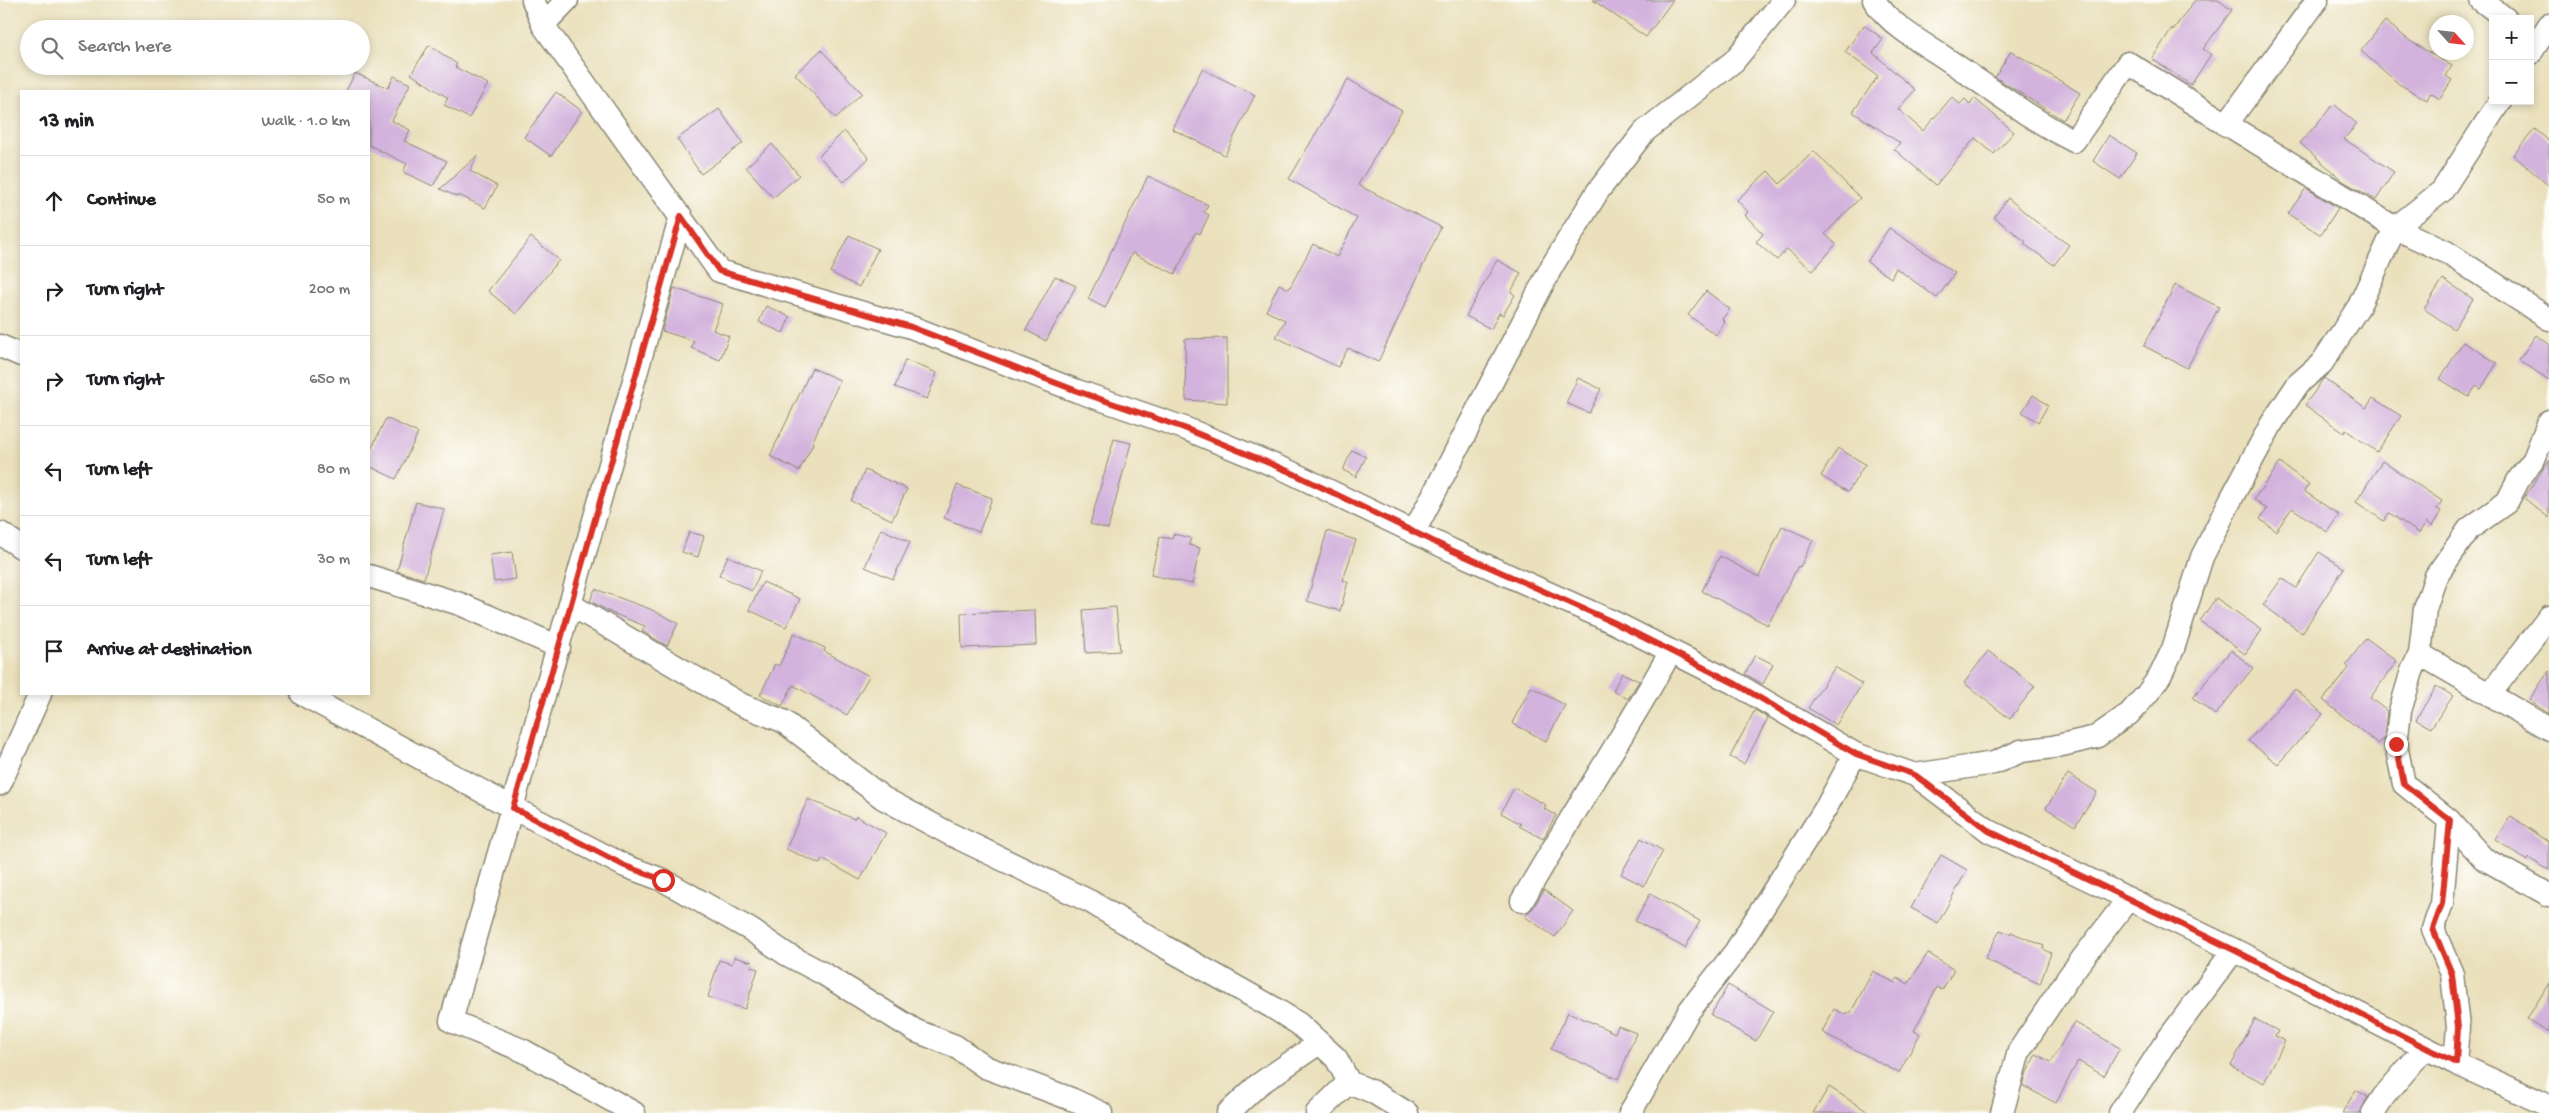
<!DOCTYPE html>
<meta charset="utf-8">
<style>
:root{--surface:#fff;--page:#f6f6f6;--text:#202124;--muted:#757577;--line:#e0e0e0}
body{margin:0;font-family:"Gochi Hand",sans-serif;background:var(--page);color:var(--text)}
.controls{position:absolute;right:15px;top:15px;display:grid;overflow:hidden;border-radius:0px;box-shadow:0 2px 8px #0003}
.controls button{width:45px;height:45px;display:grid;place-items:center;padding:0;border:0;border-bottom:1px solid var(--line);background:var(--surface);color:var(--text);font:25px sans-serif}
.compass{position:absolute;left:2429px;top:15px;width:45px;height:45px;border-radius:50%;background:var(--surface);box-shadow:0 2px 8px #0003;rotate:117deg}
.stop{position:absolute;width:15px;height:15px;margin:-11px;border:4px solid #d93025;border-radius:50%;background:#fff}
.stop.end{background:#d93025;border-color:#fff;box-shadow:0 1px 5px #0008}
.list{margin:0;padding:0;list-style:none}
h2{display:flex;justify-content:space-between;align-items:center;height:65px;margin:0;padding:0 20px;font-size:21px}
h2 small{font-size:16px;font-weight:400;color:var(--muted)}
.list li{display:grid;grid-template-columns:32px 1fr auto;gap:15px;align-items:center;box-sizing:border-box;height:90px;padding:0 20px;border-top:1px solid var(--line)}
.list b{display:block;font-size:19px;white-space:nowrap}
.list em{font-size:16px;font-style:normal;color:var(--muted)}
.icon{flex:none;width:28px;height:28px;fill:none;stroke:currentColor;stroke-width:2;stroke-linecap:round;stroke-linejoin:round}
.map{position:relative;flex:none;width:2549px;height:1113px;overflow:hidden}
.search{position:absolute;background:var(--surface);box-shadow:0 2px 8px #0003;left:20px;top:20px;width:350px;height:55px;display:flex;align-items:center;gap:12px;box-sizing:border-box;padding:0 18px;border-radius:28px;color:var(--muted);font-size:19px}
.panel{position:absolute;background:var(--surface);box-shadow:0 2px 8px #0003;left:20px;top:90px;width:350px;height:605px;border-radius:0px}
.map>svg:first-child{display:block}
</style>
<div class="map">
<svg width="2549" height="1113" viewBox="0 0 2549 1113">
<rect width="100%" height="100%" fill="#fdfcf7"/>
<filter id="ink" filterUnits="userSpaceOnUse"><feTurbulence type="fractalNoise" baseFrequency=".02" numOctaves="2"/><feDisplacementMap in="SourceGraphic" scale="10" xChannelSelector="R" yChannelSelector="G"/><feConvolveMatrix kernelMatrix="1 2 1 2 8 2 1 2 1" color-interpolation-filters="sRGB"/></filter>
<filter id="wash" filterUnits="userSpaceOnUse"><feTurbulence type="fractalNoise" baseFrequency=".0096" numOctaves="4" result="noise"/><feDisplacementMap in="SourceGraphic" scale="20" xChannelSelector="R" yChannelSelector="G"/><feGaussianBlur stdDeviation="1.12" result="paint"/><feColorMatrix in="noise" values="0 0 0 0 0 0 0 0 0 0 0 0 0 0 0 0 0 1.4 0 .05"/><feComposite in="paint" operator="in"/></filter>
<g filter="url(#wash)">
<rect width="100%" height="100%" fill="#eae0bc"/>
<g id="blocks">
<path fill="#d3b3dd" d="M 1593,0 L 1673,0 L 1646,37 Z
M 2195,0 L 2218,0 L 2232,10 L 2203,49 L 2211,54 L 2191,85 L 2152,59 L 2172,28 L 2173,30 Z
M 2385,21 L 2410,41 L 2452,66 L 2446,76 L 2452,80 L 2440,99 L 2430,93 L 2427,100 L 2399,84 L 2361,51 Z
M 1864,25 L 1883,39 L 1873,53 L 1915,90 L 1898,109 L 1923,131 L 1952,97 L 1960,104 L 1965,99 L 1970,104 L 1974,98 L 2014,132 L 1994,154 L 1975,138 L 1936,185 L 1894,149 L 1900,143 L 1853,112 L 1878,76 L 1845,52 Z
M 429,45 L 457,64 L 455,67 L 488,84 L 469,118 L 444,105 L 448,98 L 411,74 Z
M 821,50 L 862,93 L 836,118 L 795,74 Z
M 2011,51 L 2080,93 L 2063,120 L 1995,77 Z
M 1202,69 L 1255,95 L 1225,155 L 1172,129 Z
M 355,73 L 388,88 L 394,76 L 410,84 L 392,121 L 410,130 L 404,141 L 447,161 L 433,186 L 403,172 L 407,164 L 369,145 L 369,91 L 346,91 Z
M 1348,79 L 1402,111 L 1358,185 L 1441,227 L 1378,362 L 1348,348 L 1338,367 L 1276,337 L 1285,320 L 1266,311 L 1279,284 L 1289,289 L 1313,244 L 1337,257 L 1357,218 L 1289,179 Z
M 556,92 L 582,111 L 551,156 L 524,137 Z
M 2334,104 L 2357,124 L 2344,139 L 2394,172 L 2376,200 L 2343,181 L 2300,143 Z
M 719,109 L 743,143 L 701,174 L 677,139 Z
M 2535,129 L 2549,141 L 2549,186 L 2513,155 Z
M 844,131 L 869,158 L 844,182 L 819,156 Z
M 2109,135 L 2137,153 L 2120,179 L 2093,161 Z
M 772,144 L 799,175 L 773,198 L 746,167 Z
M 1814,151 L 1860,198 L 1825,234 L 1836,244 L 1813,271 L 1787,249 L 1777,260 L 1756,242 L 1763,234 L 1745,215 L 1748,212 L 1737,200 L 1768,171 L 1780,184 Z
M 477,156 L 470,171 L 497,186 L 485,208 L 459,195 L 458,197 L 440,189 Z
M 1148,176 L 1208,205 L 1204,212 L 1209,215 L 1200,234 L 1196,232 L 1175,274 L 1132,253 L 1105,308 L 1088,299 Z
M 2306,188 L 2338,208 L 2321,235 L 2288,214 Z
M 2008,198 L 2035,221 L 2069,245 L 2054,265 L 2024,244 L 2026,242 L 1994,217 Z
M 1889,228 L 1955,273 L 1937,298 L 1896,268 L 1891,278 L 1867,262 Z
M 849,235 L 878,249 L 859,287 L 830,272 Z
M 531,237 L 559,260 L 516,314 L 488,291 Z
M 1497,260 L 1521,273 L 1511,292 L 1515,295 L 1503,315 L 1499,313 L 1491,329 L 1466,316 Z
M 1055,276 L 1076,286 L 1046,341 L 1026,330 Z
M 2443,279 L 2473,299 L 2454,329 L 2424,309 Z
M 2175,285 L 2219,307 L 2187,368 L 2144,346 Z
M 674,288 L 723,304 L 713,330 L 729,336 L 720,360 L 691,348 L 694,341 L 662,331 Z
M 1706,291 L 1730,309 L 1722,319 L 1725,322 L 1716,335 L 1688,315 Z
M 766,306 L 790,317 L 783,333 L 759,322 Z
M 2536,335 L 2549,344 L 2549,380 L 2519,360 Z
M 1227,338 L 1227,403 L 1186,400 L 1185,339 Z
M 2463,342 L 2497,363 L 2481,389 L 2476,386 L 2469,397 L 2440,379 Z
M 905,360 L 937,373 L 927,399 L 895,387 Z
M 812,368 L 840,380 L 812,443 L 813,444 L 799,471 L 770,456 Z
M 1578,378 L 1601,389 L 1589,413 L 1566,403 Z
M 2324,378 L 2366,408 L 2373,398 L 2401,416 L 2377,452 L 2346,430 L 2344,433 L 2305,405 Z
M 2033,395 L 2048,405 L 2038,422 L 2022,412 Z
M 386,418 L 418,433 L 396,479 L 369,466 L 369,454 Z
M 1114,439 L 1131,443 L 1108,529 L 1090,524 Z
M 1838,448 L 1865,464 L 1848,492 L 1821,476 Z
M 1352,450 L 1366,457 L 1356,477 L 1343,470 Z
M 2549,460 L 2549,518 L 2524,498 Z
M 2382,461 L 2442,501 L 2437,509 L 2441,511 L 2432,526 L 2426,522 L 2419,533 L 2389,513 L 2384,521 L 2356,502 Z
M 2280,463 L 2309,484 L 2304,491 L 2339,515 L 2327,532 L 2292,508 L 2276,531 L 2260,519 L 2267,509 L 2254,499 Z
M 865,470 L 907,489 L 892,520 L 851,501 Z
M 957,485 L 992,498 L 979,532 L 944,518 Z
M 416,502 L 444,509 L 424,579 L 397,571 Z
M 1782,526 L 1813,540 L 1800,567 L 1798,566 L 1768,625 L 1702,591 L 1720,556 L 1759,577 Z
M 881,529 L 910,542 L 893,579 L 865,567 Z
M 1327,531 L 1356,540 L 1343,580 L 1348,582 L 1340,611 L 1307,601 Z
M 689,532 L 704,536 L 698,557 L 682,552 Z
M 1173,534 L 1191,538 L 1189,545 L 1200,548 L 1192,584 L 1151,575 L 1160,537 L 1172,539 Z
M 512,552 L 516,579 L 494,582 L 490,555 Z
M 2319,552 L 2344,568 L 2302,633 L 2263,605 L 2282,578 L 2296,588 Z
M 728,556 L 761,571 L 752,591 L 719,575 Z
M 763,582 L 800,599 L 786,627 L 749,610 Z
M 595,589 L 650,609 L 678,623 L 667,646 L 642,631 L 645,626 L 612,613 L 590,601 Z
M 2216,598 L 2262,630 L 2245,654 L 2200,621 Z
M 1116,607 L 1120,651 L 1086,653 L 1083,610 Z
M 1035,610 L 1036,645 L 962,648 L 961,613 Z
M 794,633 L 825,648 L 824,651 L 869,676 L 847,715 L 793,685 L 782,706 L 760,695 L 775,664 L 779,666 Z
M 2366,638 L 2397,661 L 2370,698 L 2387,711 L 2384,738 L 2378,744 L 2323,700 L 2349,668 L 2346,665 Z
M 2231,650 L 2253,668 L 2215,715 L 2193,698 Z
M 1988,651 L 2035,686 L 2010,719 L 1964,683 Z
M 1755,655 L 1773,664 L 1763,684 L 1745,674 Z
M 1835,667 L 1862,684 L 1836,725 L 1808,708 Z
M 2549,671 L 2549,714 L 2529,700 Z
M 1622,673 L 1639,681 L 1628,699 L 1613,691 Z
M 2436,686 L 2453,696 L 2431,728 L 2416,720 Z
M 1531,687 L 1565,705 L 1546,741 L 1512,723 Z
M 2295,689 L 2323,714 L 2278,764 L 2248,741 Z
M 1755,710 L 1768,718 L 1744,764 L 1730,757 Z
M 2068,774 L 2097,792 L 2075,826 L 2046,808 Z
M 1514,788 L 1546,805 L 1544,809 L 1556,815 L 1543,839 L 1519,826 L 1521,824 L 1501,813 Z
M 808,799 L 854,819 L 856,816 L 886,833 L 860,880 L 822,859 L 820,864 L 786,849 Z
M 2511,816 L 2549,842 L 2549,870 L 2528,858 L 2527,861 L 2495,839 Z
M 1641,838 L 1663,851 L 1644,886 L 1621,874 Z
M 1941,855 L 1967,870 L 1938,923 L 1911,908 Z
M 1544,890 L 1573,911 L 1555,937 L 1524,916 L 1533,908 Z
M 1650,894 L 1700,921 L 1685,948 L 1635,921 Z
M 2000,930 L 2010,934 L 2011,932 L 2044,946 L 2043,949 L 2051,953 L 2040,984 L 1985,959 Z
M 1928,953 L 1954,970 L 1942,990 L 1937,987 L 1914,1031 L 1920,1034 L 1899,1073 L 1822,1032 L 1834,1009 L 1846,1015 L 1847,1012 L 1850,1014 L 1873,971 L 1895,983 L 1897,978 L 1908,984 Z
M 734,957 L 752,962 L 751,967 L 758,969 L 745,1009 L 708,997 L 719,960 L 732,964 Z
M 2549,983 L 2549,1032 L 2527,1019 Z
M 1728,985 L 1773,1011 L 1756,1041 L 1711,1015 Z
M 1568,1012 L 1615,1033 L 1618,1026 L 1636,1033 L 1618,1079 L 1551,1049 Z
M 2255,1019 L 2278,1031 L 2275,1036 L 2285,1041 L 2264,1083 L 2231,1066 Z
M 2074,1022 L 2120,1048 L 2104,1076 L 2078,1061 L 2056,1103 L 2023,1086 L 2027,1072 L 2036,1054 L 2051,1062 Z
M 1829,1087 L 1870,1113 L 1813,1113 Z
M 2356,1090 L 2368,1097 L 2360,1113 L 2342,1113 Z"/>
</g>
</g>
<g filter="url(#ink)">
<use href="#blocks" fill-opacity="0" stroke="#8a8674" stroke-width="1"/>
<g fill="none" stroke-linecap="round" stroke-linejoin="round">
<defs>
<path id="street" d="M 533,0 L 543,25 L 719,271 L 911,327 L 1077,391 L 1184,428 L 1288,471 L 1451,550 L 1613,622 L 1736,684 L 1855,754 L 1915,775 L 1989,831 L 2234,950 L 2455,1063 L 2549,1106
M 1874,0 C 1891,27 1925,44 1951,62 C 1991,89 2030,119 2074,141 L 2128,63 L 2395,228 L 2442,191 L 2500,101
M 2481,0 L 2506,19
M 543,25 L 567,0
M 2530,54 L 2549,25
M 2226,125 L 2317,0
M 0,346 L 21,355
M 1414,532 L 1552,266 L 1598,191 L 1645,131 L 1734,61 L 1784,0
M 0,533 L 21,547
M 369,576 L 460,604 L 559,647
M 571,605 L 742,705 L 783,721 L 883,798 L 950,834 L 1091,902 L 1165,947 L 1272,1007 L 1299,1024 L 1336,1058 L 1349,1082 L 1373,1092 L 1407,1113
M 2420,654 L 2549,729
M 302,694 L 513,808 L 625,866 L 663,880 L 751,930 L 786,954 L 824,974 L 916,1031 L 955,1046 L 985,1067 L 1071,1099 L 1101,1113
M 2490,694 L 2549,617
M 1915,775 L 1994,763 L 2021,751 L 2053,747 L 2096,737 L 2129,714 L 2147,694 L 2160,676 L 2173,649 L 2202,557 L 2231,499 L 2272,423 L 2298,384 L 2322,363 L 2359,306 L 2395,228 L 2446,252 L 2549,319
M 0,784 L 40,694
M 2449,820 L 2483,858 L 2549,895
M 1522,901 C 1570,817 1624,736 1671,651
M 2455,1063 L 2458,1027 L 2452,974 L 2433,929 L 2442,904 L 2449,820 L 2404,784 L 2396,745 L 2400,711 L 2412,671 L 2420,654 L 2425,609 L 2436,576 L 2469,529 L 2507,502 L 2519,479 L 2534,459 L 2549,421
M 634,1113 L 524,1051 L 451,1021 L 681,216
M 1228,1113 L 1258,1085 L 1319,1043
M 1317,1113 L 1349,1082
M 1630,1113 L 1689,1011 L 1735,952 L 1827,806 L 1855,754
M 2002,1113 L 2019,1051 L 2070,975 L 2128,899
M 2120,1113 L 2163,1046 L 2234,950
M 2373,1113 L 2384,1096 L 2425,1048"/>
</defs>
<use href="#street" stroke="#8a8674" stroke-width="25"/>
<use href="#street" stroke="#fff" stroke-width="22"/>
</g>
</g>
<g fill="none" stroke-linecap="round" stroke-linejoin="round" filter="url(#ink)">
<path stroke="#d93025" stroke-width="6" d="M 663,880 L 625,866 L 513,808 L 681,216 L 719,271 L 911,327 L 1077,391 L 1184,428 L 1288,471 L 1451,550 L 1613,622 L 1736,684 L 1856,754 L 1915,775 L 1989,831 L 2234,950 L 2456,1063 L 2458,1027 L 2452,974 L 2433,929 L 2442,904 L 2450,820 L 2404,784 L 2396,744"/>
</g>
</svg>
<div class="controls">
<button>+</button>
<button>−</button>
</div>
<svg class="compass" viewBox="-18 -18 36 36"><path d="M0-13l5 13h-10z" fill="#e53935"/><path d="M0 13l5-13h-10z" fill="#757577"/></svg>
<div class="stop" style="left:663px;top:880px"></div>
<div class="stop end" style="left:2396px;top:744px"></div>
<div class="search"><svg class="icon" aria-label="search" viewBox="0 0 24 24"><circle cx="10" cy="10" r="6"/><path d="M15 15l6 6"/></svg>Search here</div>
<section class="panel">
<h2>13 min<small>Walk · 1.0 km</small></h2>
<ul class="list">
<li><svg class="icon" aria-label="ahead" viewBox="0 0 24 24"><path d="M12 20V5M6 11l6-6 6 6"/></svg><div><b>Continue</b></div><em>50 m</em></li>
<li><svg class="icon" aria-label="right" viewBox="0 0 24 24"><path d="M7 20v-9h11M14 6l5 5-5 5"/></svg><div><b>Turn right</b></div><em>200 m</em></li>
<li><svg class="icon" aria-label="right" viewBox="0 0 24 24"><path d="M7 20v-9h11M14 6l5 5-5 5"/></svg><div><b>Turn right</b></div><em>650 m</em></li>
<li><svg class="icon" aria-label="left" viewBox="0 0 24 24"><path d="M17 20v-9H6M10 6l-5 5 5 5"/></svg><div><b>Turn left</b></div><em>80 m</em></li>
<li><svg class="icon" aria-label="left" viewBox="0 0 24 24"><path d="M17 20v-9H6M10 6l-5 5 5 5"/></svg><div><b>Turn left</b></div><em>30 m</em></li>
<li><svg class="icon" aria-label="arrive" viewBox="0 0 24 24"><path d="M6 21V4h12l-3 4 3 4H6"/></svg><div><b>Arrive at destination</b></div></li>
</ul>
</section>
</div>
